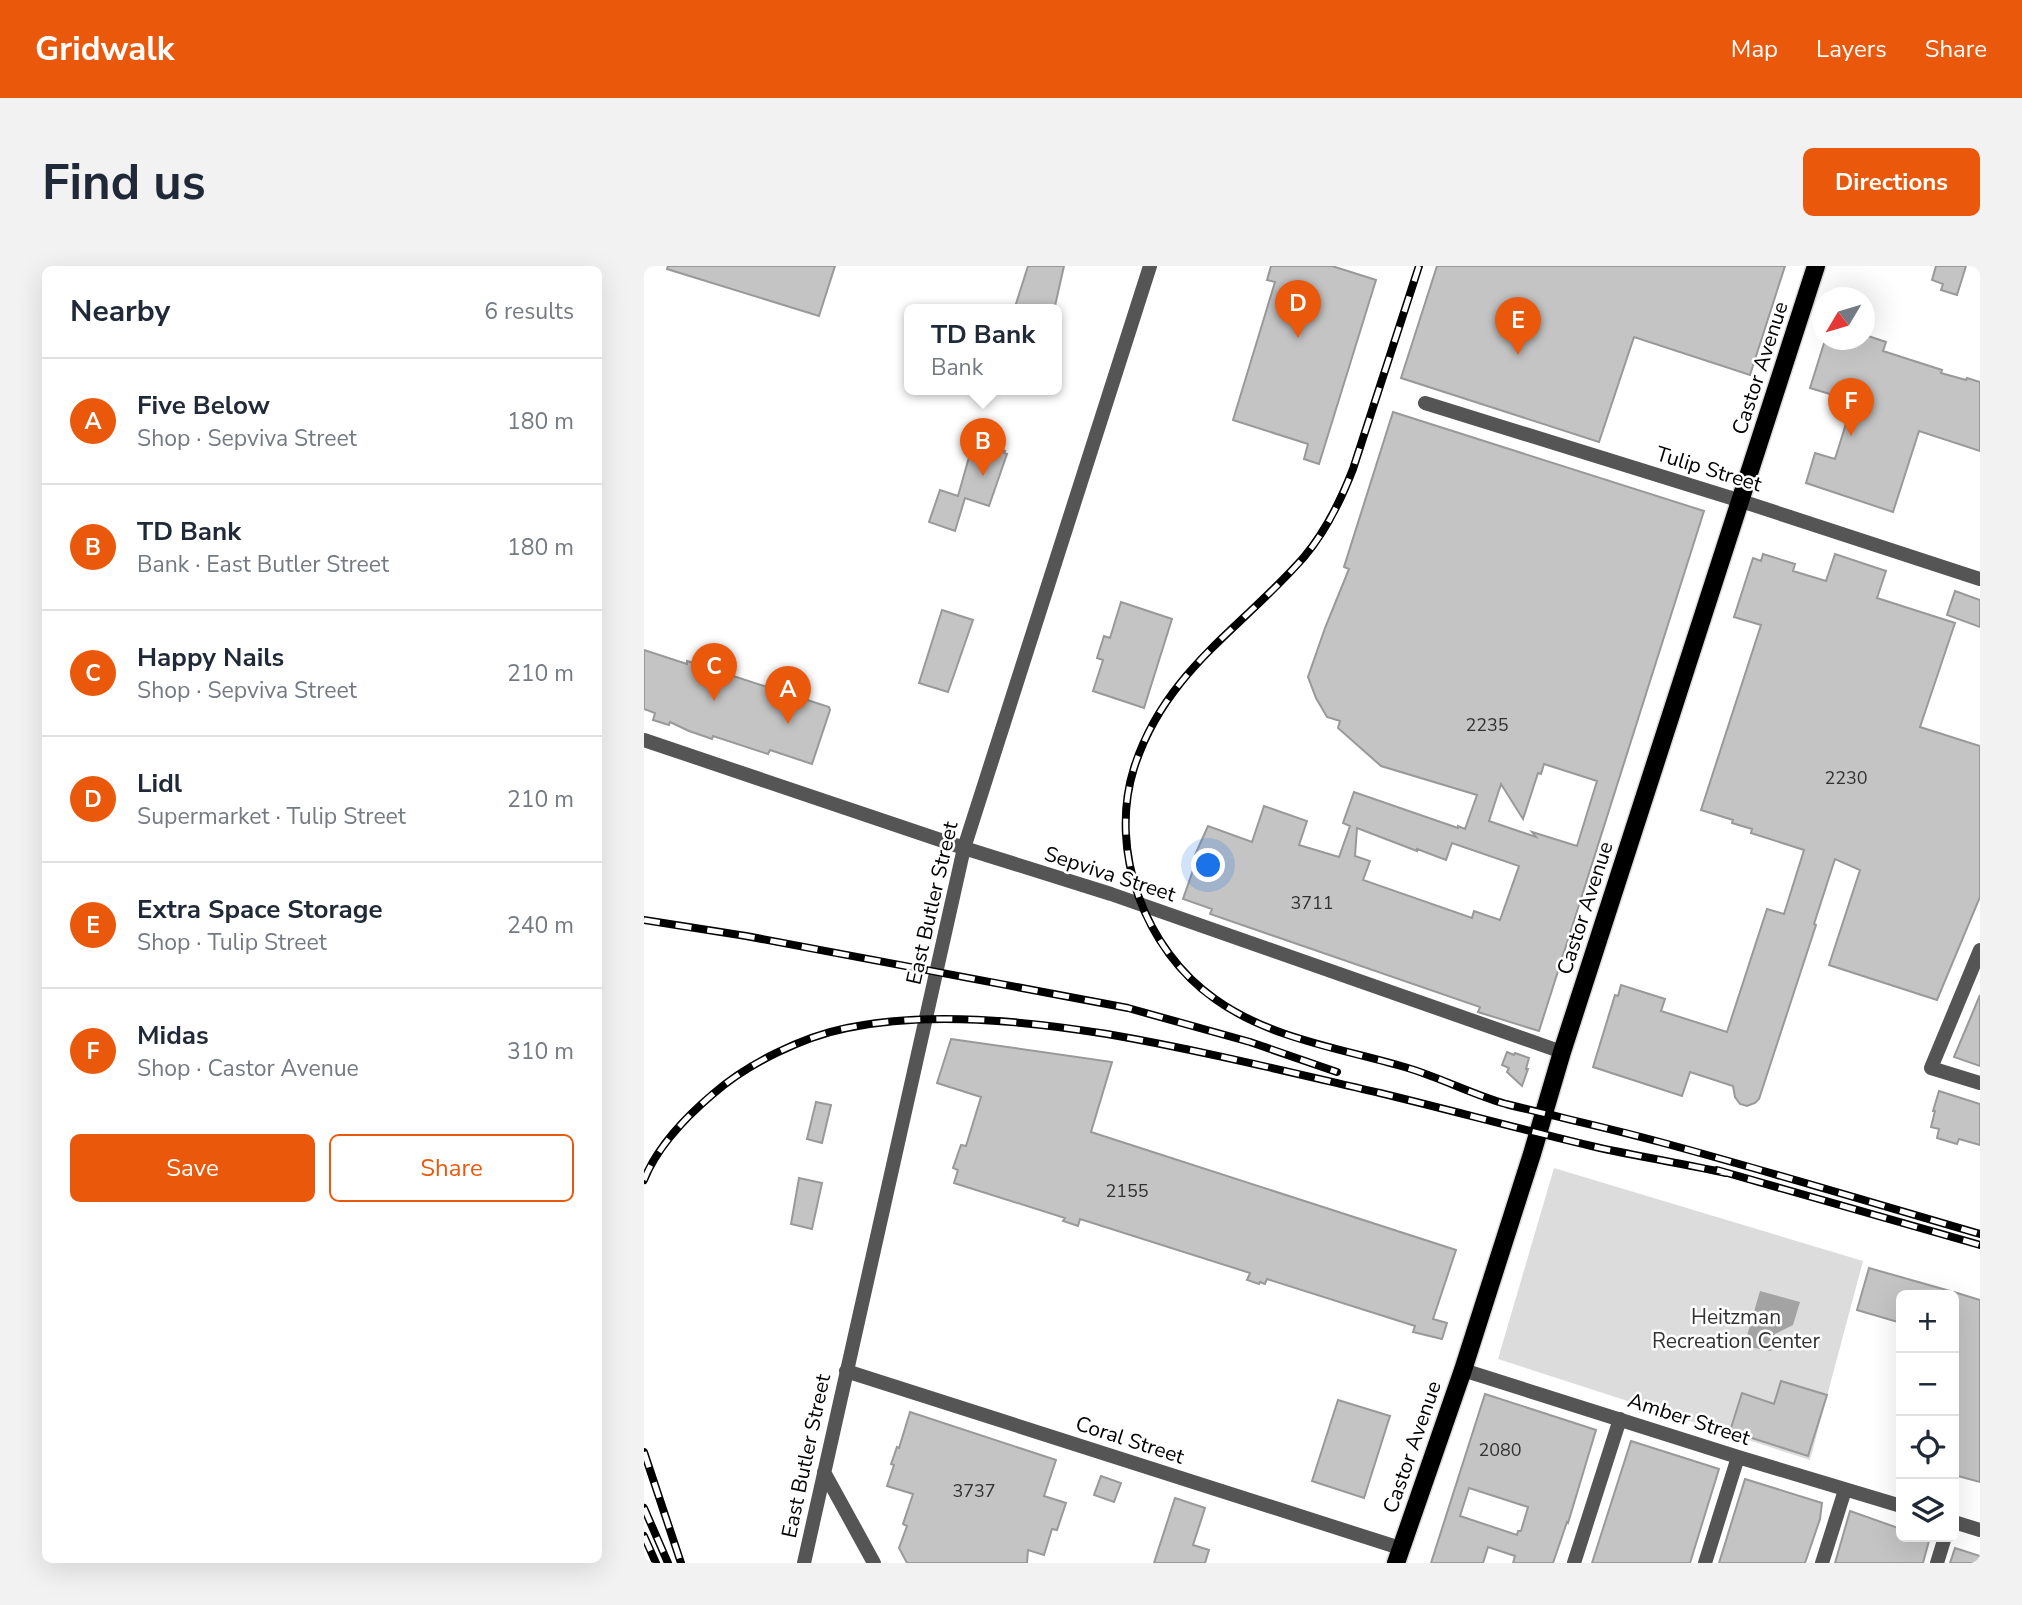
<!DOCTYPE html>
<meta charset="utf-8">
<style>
:root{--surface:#fff;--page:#f2f2f3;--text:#1f2937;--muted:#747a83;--line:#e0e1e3;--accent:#ea580c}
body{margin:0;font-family:"Nunito Sans",sans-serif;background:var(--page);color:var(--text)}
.controls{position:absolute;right:21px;bottom:21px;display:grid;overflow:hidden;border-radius:10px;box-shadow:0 7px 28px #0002}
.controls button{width:63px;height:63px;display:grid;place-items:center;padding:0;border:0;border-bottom:2px solid var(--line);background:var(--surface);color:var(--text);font:35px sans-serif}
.compass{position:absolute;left:1168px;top:21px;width:63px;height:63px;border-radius:50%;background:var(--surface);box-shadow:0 7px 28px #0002;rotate:232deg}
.you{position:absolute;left:565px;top:600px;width:24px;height:24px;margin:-18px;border:5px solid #fff;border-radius:50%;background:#1a73e8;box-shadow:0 0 0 10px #1a73e833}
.badge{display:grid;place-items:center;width:46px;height:46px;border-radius:50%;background:var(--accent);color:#fff;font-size:23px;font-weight:700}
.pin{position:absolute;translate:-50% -58px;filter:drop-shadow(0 2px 4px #0008)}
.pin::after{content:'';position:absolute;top:37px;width:24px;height:21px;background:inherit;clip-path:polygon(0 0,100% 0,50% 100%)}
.popup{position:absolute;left:260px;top:38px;width:158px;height:91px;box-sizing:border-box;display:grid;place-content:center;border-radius:10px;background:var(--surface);filter:drop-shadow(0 2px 5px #0005);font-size:23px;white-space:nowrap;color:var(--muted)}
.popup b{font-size:26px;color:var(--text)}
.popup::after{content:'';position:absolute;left:50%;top:100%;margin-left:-14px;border:14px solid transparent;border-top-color:var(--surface)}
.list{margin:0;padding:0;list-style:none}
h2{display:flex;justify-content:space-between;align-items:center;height:91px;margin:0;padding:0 28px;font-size:30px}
h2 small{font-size:23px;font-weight:400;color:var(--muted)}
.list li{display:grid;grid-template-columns:46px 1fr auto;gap:21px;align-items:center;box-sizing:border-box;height:126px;padding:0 28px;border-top:2px solid var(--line)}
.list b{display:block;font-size:26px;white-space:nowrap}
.list p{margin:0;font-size:23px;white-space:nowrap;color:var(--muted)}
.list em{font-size:23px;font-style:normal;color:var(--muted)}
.actions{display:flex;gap:14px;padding:21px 28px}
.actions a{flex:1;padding:16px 0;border:2px solid var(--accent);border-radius:10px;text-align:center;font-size:24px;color:var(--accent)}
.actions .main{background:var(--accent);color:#fff}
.icon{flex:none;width:38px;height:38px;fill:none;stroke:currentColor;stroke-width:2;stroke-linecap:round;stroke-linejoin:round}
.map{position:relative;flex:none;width:1336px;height:1297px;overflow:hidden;border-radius:10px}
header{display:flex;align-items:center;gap:42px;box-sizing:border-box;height:98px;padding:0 35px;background:var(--accent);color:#fff}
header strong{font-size:33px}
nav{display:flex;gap:38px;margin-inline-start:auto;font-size:24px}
.intro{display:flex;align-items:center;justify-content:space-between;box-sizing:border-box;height:168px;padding:0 42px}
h1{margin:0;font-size:49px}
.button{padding:18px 32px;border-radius:10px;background:var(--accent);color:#fff;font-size:24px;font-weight:700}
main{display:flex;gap:42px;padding:0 42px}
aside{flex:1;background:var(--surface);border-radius:10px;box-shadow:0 7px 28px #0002}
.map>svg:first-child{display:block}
</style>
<header>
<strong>Gridwalk</strong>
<nav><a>Map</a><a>Layers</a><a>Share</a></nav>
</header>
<div class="intro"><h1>Find us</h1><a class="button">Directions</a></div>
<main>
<aside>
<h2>Nearby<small>6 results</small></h2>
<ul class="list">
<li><span class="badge">A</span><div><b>Five Below</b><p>Shop · Sepviva Street</p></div><em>180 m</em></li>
<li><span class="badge">B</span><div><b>TD Bank</b><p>Bank · East Butler Street</p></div><em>180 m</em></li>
<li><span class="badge">C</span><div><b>Happy Nails</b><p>Shop · Sepviva Street</p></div><em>210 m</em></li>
<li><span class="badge">D</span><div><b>Lidl</b><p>Supermarket · Tulip Street</p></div><em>210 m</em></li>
<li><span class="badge">E</span><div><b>Extra Space Storage</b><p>Shop · Tulip Street</p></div><em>240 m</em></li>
<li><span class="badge">F</span><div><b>Midas</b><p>Shop · Castor Avenue</p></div><em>310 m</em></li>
</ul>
<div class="actions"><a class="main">Save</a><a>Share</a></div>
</aside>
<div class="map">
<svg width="1336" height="1297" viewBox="0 0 1336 1297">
<rect width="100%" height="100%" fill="#fff"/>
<path fill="#dcdcdc" d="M 910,902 L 1219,995 L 1166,1194 L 854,1093 Z"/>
<path fill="#a3a3a3" d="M 1116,1025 L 1156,1036 L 1149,1059 L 1131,1068 L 1127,1085 L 1100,1080 Z"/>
<path fill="#c4c4c4" stroke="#999" stroke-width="2" fill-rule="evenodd" d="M 24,0 L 191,0 L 175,50 L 23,3 Z
M 384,0 L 420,0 L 411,40 L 408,40 L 407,44 L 370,44 Z
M 627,0 L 688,0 L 732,14 L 675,198 L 660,193 L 664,178 L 589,154 L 631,16 L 623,14 Z
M 793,0 L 1141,0 L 1106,109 L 990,71 L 955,176 L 757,112 Z
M 1292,0 L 1322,0 L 1313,29 L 1297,24 L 1299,18 L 1288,14 Z
M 1221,69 L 1242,76 L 1239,85 L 1298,104 L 1297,107 L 1322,114 L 1323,112 L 1336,116 L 1336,185 L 1275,165 L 1249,246 L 1162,217 L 1171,187 L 1191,193 L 1209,135 L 1166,122 L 1181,74 L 1221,74 Z
M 749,146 L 1060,245 L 895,765 L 834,746 L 836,741 L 566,648 L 568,643 L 539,633 L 554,590 L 551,589 L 564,560 L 608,576 L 620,540 L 663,555 L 655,579 L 695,591 L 706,560 L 699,557 L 710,526 L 814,562 L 814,560 L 821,563 L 833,529 L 737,500 L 694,462 L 696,455 L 683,451 L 672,432 L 664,411 L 681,362 L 705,303 L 700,301 ZM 900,498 L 953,515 L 933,580 L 888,566 L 892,571 L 845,555 L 857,518 L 879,553 L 894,507 L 897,508 ZM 713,562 L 773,585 L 773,583 L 802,594 L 808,577 L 875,600 L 856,654 L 830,645 L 828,652 L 719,614 L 726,595 L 711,590 Z
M 329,177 L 361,185 L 360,187 L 363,188 L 345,240 L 321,232 L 311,265 L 285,256 L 296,224 L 314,230 Z
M 1119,288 L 1151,298 L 1149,305 L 1182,315 L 1191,288 L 1242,305 L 1233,332 L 1311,357 L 1276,461 L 1336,480 L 1336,631 L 1293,734 L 1185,699 L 1216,604 L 1191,593 L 1170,658 L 1172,659 L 1115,833 L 1111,837 L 1103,840 L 1096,838 L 1091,831 L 1089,820 L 1046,806 L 1038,830 L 949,801 L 971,729 L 974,730 L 977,719 L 1021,733 L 1017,745 L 1083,766 L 1123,643 L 1140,648 L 1160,584 L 1107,567 L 1108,563 L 1088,557 L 1089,554 L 1057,544 L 1117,359 L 1090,351 L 1109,292 L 1117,295 Z
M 1311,325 L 1336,334 L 1336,361 L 1303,349 Z
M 477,336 L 528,353 L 500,442 L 449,425 L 459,394 L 453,392 L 460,370 L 466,372 Z
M 298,344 L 329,354 L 304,426 L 275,417 Z
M 0,384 L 43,398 L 43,395 L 185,441 L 186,444 L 168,498 L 126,484 L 124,488 L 69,470 L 68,473 L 45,465 L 26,456 L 25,459 L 9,454 L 11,447 L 0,443 Z
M 1336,729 L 1336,800 L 1310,791 Z
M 307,773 L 468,796 L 447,866 L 812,984 L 789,1053 L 803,1057 L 798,1073 L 769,1066 L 771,1060 L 623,1013 L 621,1018 L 616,1016 L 615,1018 L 603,1014 L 606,1007 L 436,953 L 434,960 L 419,955 L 421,952 L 310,917 L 314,904 L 309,902 L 317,879 L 322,880 L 337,831 L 293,817 Z
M 863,786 L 870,789 L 871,787 L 885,792 L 882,803 L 884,803 L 878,820 L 863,806 L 865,802 L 858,799 Z
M 1295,825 L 1336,838 L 1336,879 L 1315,873 L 1313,878 L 1293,872 L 1295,863 L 1287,861 L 1291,845 L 1289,845 Z
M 172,836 L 187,839 L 178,877 L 163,873 Z
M 155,912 L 178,917 L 168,963 L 147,958 Z
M 1225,1002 L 1306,1025 L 1305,1029 L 1257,1029 L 1257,1057 L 1213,1044 Z
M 1310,1026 L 1336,1034 L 1336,1216 L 1310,1209 Z
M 1137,1115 L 1183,1129 L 1164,1190 L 1086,1165 L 1098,1127 L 1130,1138 Z
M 841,1128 L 952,1164 L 924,1257 L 923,1256 L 909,1297 L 869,1297 L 871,1290 L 844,1281 L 839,1297 L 787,1297 ZM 825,1222 L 884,1241 L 877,1265 L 874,1265 L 873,1269 L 816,1250 Z
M 694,1134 L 746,1150 L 720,1232 L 668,1215 Z
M 266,1146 L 412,1194 L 400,1230 L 422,1237 L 413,1264 L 408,1263 L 400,1289 L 384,1284 L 383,1297 L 263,1297 L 255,1282 L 263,1260 L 259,1258 L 269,1228 L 243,1220 L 250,1199 L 247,1198 L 253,1181 L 255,1182 Z
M 987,1175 L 1075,1203 L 1046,1297 L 948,1297 Z
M 457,1210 L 477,1217 L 470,1236 L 450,1229 Z
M 1101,1213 L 1178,1237 L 1176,1253 L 1161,1297 L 1075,1297 Z
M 531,1232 L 561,1242 L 549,1279 L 565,1284 L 561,1297 L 510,1297 Z
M 1206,1245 L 1257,1263 L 1257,1271 L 1286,1271 L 1279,1297 L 1191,1297 Z
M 1311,1282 L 1336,1290 L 1336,1297 L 1306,1297 Z"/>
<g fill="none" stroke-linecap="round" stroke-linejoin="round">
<defs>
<path id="primary" d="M 752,1297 L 819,1104 L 888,888 L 918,786 L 1172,0"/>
</defs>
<use href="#primary" stroke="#dbdbdb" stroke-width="21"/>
<path stroke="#555" stroke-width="14" d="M 781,137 L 1097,235 L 1336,313
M 0,474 L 320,582 L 467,628 L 918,786
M 1336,684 L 1287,802 L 1336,817
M 819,1104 L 1094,1191 L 1257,1240
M 202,1105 L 756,1282
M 180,1206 L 230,1297
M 1310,1256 L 1336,1264
M 160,1297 L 320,582 L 506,0
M 930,1297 L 976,1153
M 1061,1297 L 1094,1191
M 1178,1297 L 1201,1224
M 1293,1297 L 1301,1271"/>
<use href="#primary" stroke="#000" stroke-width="18"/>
<defs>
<path id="rail" d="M 775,0 L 709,203 C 697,234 682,265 660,291 C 597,363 521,405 490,502 C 464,585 501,684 571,733 C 628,774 702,783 767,803 C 799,813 830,829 862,838 C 913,851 965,862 1016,876 C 1123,905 1229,937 1336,968
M 0,654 L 102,670 L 484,742 L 606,776 L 693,806
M 1073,904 L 1336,979
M 0,914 C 13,881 43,850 69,828 C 103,798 158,771 203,762 C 285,745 381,755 463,768 C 555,784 645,806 736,827 C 810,845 883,865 956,882 C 998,891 1040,898 1082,907
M 0,1186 L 37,1297
M 0,1242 L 24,1297
M 0,1270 L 12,1297"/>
</defs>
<use href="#rail" stroke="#000" stroke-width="8"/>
<use href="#rail" stroke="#fff" stroke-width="5" stroke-dasharray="16" stroke-linecap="butt"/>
</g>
<g text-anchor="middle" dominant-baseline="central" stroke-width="5" stroke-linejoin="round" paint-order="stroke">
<g font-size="18" fill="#313131">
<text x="843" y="459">2235</text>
<text x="1202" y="512">2230</text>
<text x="668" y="637">3711</text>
<text x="483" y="925">2155</text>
<text x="856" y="1184">2080</text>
<text x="330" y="1225">3737</text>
</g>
<g font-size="21" fill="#000" stroke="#fff">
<text transform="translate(1116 102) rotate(-72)">Castor Avenue</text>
<text transform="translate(1065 203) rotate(17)">Tulip Street</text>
<text transform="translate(466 608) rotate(18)">Sepviva Street</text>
<text transform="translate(288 637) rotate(-77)">East Butler Street</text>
<text transform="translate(941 642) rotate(-72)">Castor Avenue</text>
<text transform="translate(1045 1153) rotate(18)">Amber Street</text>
<text transform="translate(486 1174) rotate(18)">Coral Street</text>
<text transform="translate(768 1181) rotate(-71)">Castor Avenue</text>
<text transform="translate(162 1190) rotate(-78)">East Butler Street</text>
</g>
<g font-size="21" fill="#333" stroke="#fff">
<text x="1092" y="1051">Heitzman<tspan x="1092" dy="24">Recreation Center</tspan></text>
</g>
</g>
</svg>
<div class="controls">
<button>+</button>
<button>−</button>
<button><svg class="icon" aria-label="locate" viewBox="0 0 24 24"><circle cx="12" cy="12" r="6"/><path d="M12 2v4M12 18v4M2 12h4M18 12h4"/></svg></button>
<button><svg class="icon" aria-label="layers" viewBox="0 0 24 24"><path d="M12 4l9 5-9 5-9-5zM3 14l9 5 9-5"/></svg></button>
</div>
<svg class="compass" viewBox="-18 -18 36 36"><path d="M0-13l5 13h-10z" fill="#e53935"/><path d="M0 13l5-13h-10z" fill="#747a83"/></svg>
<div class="you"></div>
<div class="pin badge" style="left:144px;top:458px">A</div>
<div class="pin badge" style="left:339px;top:210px">B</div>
<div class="popup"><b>TD Bank</b>Bank</div>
<div class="pin badge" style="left:70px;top:435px">C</div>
<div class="pin badge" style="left:654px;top:72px">D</div>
<div class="pin badge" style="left:874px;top:89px">E</div>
<div class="pin badge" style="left:1207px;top:170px">F</div>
</div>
</main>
